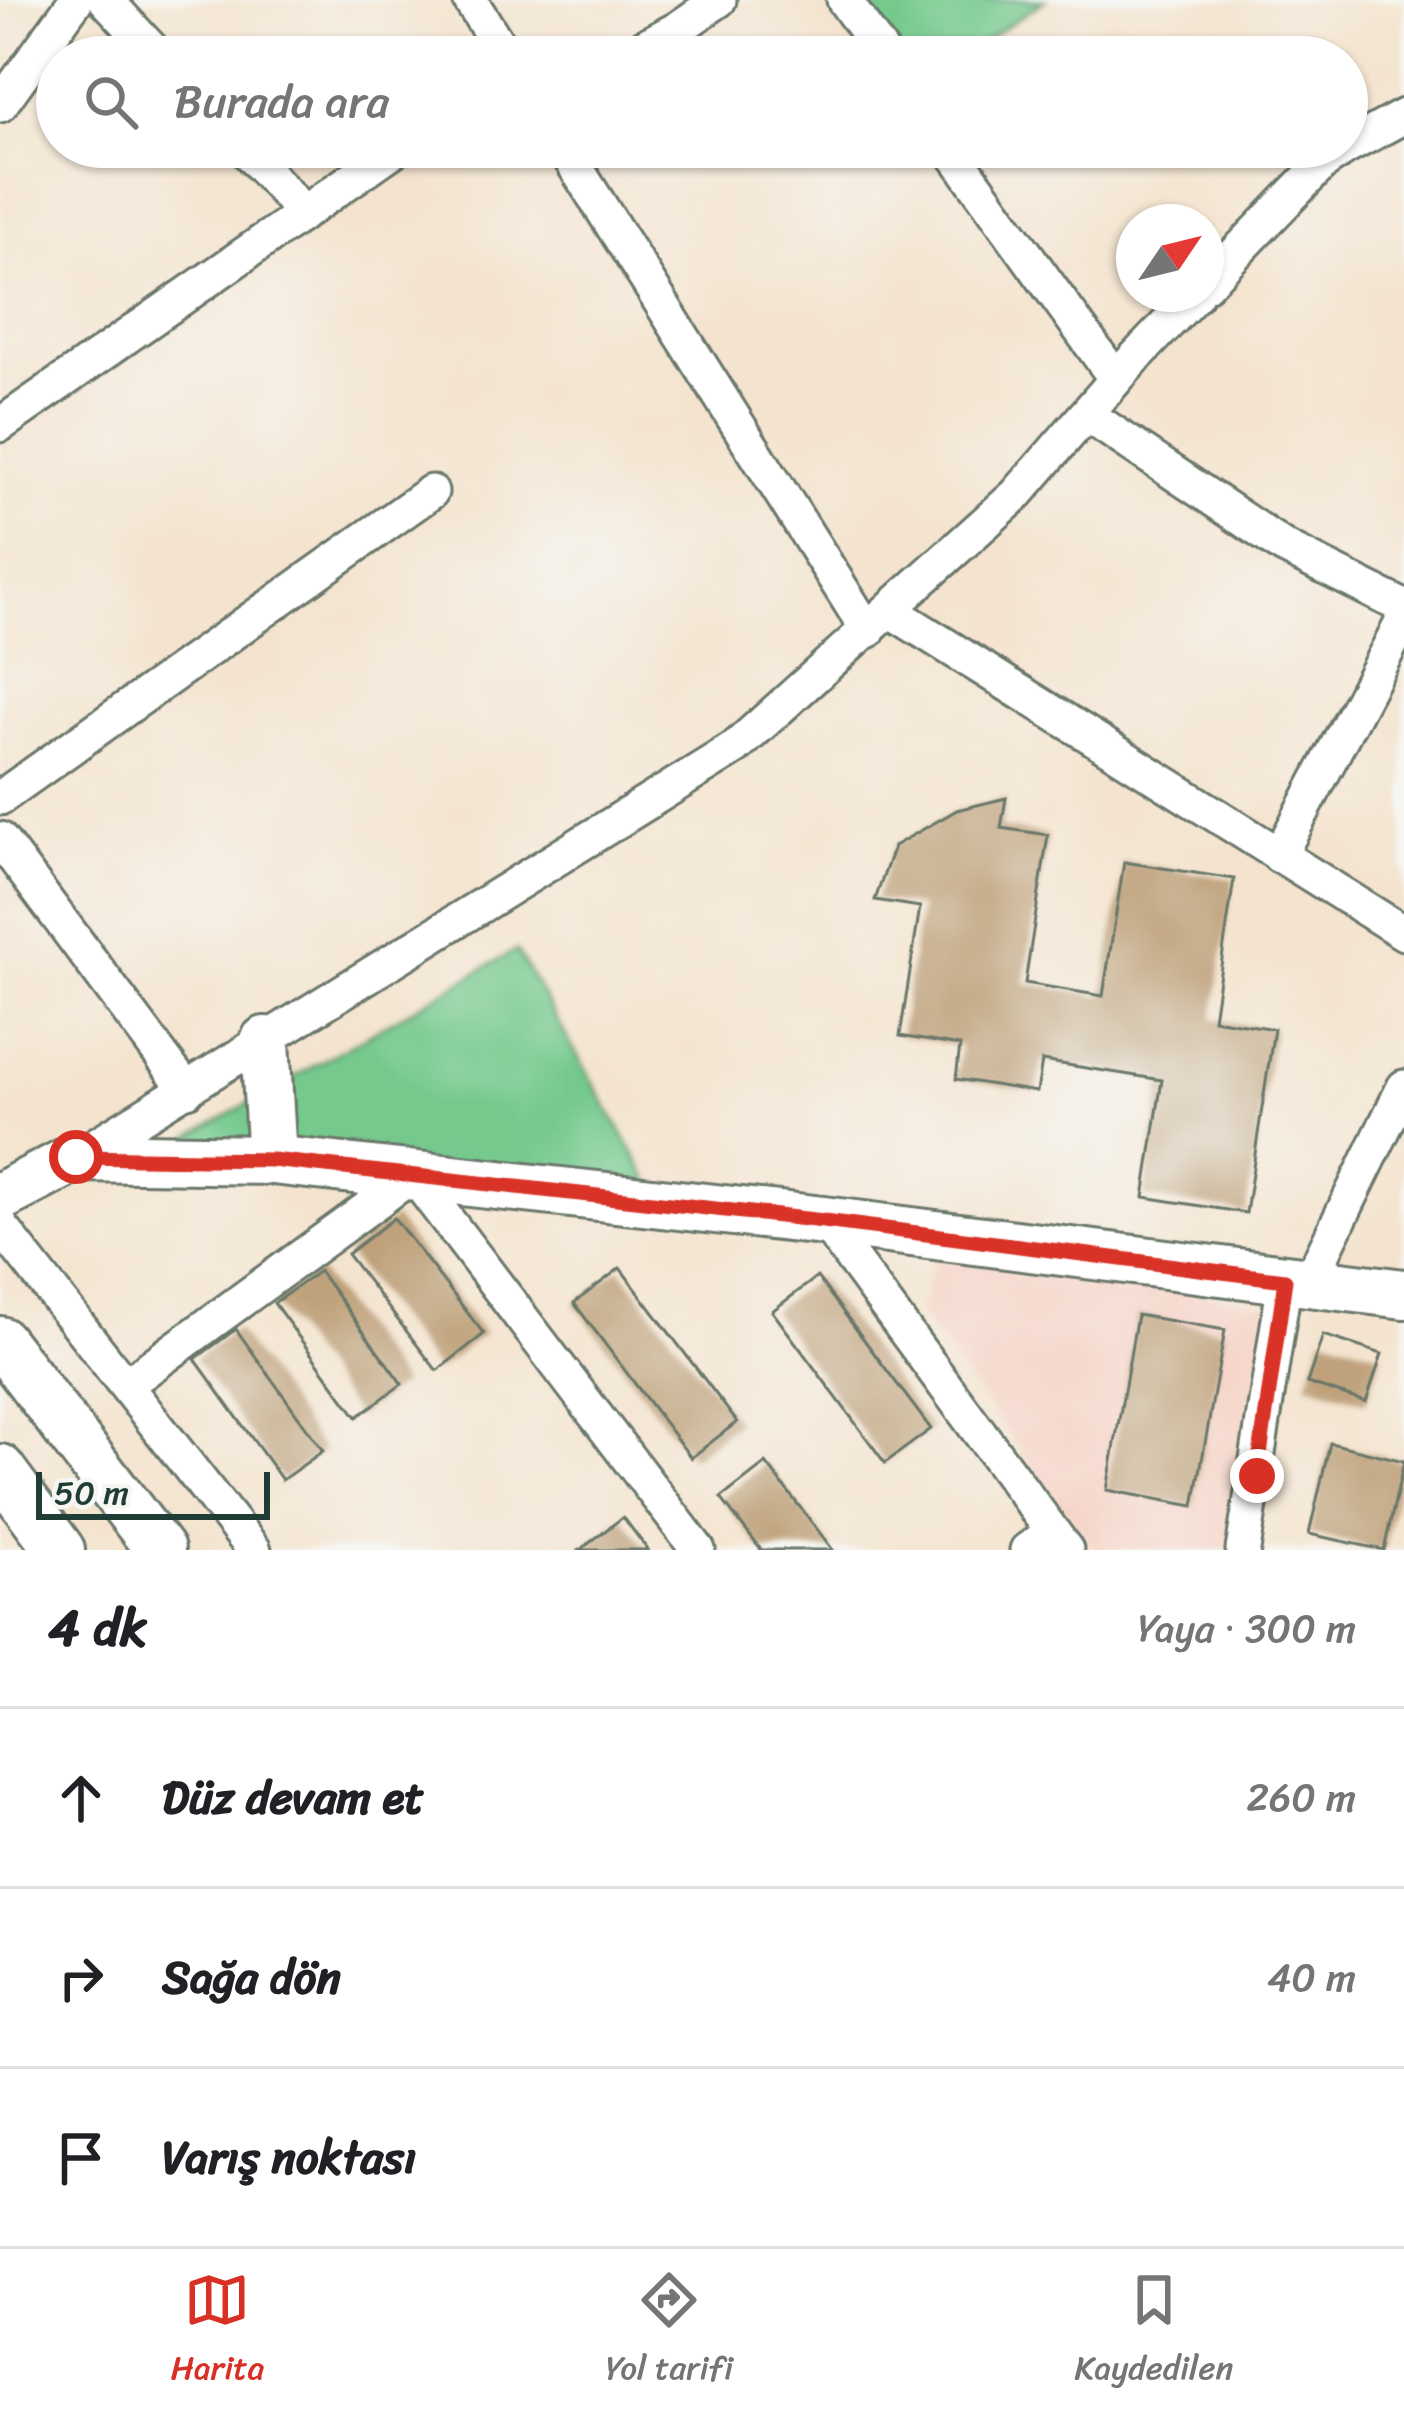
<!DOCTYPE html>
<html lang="tr">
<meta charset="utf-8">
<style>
:root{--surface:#fff;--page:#f2f2f2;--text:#202124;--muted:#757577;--line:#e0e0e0;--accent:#d93025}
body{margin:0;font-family:Sriracha,sans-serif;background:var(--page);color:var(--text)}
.compass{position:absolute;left:1116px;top:204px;width:108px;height:108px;border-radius:50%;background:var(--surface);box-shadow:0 3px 9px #0004;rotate:55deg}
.scale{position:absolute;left:36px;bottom:30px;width:234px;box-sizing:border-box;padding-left:12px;border:6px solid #1f3d34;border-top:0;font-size:33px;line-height:42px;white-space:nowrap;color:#1f3d34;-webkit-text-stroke:9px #f6f6f2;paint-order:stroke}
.stop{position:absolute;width:36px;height:36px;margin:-27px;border:9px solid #d93025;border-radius:50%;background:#fff}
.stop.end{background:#d93025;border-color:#fff;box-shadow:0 3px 12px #0008}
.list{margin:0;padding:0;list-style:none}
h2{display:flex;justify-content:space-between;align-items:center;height:156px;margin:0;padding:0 48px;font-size:51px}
h2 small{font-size:39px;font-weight:400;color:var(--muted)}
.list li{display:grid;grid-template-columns:78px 1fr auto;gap:36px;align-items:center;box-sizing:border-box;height:180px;padding:0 48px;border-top:3px solid var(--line)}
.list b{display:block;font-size:45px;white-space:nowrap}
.list em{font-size:39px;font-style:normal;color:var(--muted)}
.icon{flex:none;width:66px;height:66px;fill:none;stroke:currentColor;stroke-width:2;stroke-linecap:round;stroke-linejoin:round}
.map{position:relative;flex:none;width:1404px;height:1550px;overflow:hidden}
.search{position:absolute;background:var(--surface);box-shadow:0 3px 9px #0004;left:36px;right:36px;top:36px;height:132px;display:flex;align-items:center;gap:30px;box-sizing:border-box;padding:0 42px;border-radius:66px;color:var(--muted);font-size:45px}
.sheet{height:696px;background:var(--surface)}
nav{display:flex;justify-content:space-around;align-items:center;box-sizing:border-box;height:168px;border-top:3px solid var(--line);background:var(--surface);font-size:33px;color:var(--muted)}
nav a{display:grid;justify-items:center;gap:6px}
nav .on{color:var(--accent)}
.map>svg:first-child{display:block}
</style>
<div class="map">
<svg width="1404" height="1550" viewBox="0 0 1404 1550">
<rect width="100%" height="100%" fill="#f6f6f2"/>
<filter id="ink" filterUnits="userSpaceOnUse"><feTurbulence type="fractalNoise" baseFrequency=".00833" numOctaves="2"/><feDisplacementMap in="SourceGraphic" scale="24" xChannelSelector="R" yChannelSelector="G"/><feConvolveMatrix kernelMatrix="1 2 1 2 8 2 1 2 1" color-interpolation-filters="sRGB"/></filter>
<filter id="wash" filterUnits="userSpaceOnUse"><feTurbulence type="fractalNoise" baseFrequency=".004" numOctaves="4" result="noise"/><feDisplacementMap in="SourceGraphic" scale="48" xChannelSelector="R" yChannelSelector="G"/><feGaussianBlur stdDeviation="2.7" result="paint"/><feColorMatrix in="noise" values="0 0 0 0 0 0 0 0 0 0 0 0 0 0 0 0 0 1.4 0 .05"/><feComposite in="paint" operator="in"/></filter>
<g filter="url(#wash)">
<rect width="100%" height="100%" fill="#f4e4cf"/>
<path fill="#f6d2c5" d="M 937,1248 L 1272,1306 L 1235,1541 L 1222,1550 L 1095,1550 L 919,1313 Z"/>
<path fill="#75c98d" stroke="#4a8360" stroke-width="3" d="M 863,0 L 1045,0 L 961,57 L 907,57 Z
M 516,950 L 652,1184 L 167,1150 Z"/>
<g id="blocks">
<path fill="#bfa27c" d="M 1006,798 L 1001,828 L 1048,835 L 1025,983 L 1103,996 L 1124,862 L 1234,879 L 1213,1019 L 1274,1029 L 1246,1213 L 1144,1197 L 1162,1080 L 1042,1061 L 1037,1092 L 956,1079 L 960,1046 L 900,1036 L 920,907 L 875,900 L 894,846 L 957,810 Z
M 394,1218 L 484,1334 L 437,1371 L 347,1254 Z
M 620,1268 L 737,1422 L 691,1458 L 574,1303 Z
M 319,1271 L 402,1384 L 357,1417 L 274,1303 Z
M 817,1277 L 931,1429 L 885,1463 L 772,1311 Z
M 1137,1315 L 1225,1330 L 1194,1506 L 1107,1490 Z
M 236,1329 L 323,1451 L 282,1480 L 195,1359 Z
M 1323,1335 L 1382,1354 L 1366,1402 L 1307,1383 Z
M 1330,1443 L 1404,1461 L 1384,1550 L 1309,1534 Z
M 766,1463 L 833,1550 L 761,1550 L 721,1498 Z
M 623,1517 L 648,1550 L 580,1550 Z"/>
</g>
</g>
<g filter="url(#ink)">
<use href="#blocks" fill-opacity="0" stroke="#6a776a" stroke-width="3"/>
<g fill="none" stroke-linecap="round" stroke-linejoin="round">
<defs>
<path id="street" d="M 106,0 L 159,57
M 470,0 L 506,57
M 844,0 L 885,57
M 624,57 L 677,29 L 719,0
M 0,105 L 76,0
M 243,147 L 302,211
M 563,147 L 868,631
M 949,147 L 1116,379
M 1347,147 L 1404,116
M 1206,284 L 1324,162 L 1347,147
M 1086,414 L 1284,547 L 1404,607
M 0,425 L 398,147
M 891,611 L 1404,933
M 0,798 L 431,492
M 0,839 L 187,1090
M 1279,856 L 1404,619
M 78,1156 L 735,748 L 1016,495 L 1131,362 L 1196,294
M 824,1221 L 1066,1550
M 0,1225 L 254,1550
M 1309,1282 L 1404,1087
M 127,1384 L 413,1175 L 698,1550
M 1027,1550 L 1052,1532
M 1243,1550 L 1285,1280"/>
<path id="secondary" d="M 265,1041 L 272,1160
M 0,1197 L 77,1157 L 272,1160 L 824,1221 L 1404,1294
M 0,1341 L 160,1550
M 0,1469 L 60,1550"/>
</defs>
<use href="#street" stroke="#6a776a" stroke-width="39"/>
<use href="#secondary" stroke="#6a776a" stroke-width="54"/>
<use href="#street" stroke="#fff" stroke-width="33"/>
<use href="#secondary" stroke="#fff" stroke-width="48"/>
</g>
</g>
<g fill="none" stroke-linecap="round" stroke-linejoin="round" filter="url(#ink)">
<path stroke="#d93025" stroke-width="15" d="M 76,1157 L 272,1160 L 824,1221 L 1285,1280 L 1257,1476"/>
</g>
</svg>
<svg class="compass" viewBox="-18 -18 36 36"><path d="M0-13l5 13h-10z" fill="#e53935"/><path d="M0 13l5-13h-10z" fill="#757577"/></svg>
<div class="scale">50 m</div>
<div class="stop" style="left:76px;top:1157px"></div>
<div class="stop end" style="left:1257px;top:1476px"></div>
<div class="search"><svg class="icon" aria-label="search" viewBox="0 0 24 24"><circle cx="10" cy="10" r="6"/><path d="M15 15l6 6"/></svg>Burada ara</div>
</div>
<section class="sheet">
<h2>4 dk<small>Yaya · 300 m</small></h2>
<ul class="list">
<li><svg class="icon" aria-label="ahead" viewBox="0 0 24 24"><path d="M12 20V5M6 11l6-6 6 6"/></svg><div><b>Düz devam et</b></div><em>260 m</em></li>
<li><svg class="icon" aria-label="right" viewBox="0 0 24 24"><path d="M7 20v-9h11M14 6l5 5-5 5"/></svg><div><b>Sağa dön</b></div><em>40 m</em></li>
<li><svg class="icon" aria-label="arrive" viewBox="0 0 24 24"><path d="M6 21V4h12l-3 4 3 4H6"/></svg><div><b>Varış noktası</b></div></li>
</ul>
</section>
<nav>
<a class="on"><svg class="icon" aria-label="map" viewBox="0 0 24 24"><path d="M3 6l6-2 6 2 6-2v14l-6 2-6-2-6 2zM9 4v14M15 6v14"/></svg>Harita</a>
<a><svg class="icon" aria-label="directions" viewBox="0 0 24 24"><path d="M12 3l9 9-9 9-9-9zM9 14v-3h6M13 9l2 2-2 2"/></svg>Yol tarifi</a>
<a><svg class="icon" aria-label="saved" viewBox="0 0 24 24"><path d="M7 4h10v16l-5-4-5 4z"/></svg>Kaydedilen</a>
</nav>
